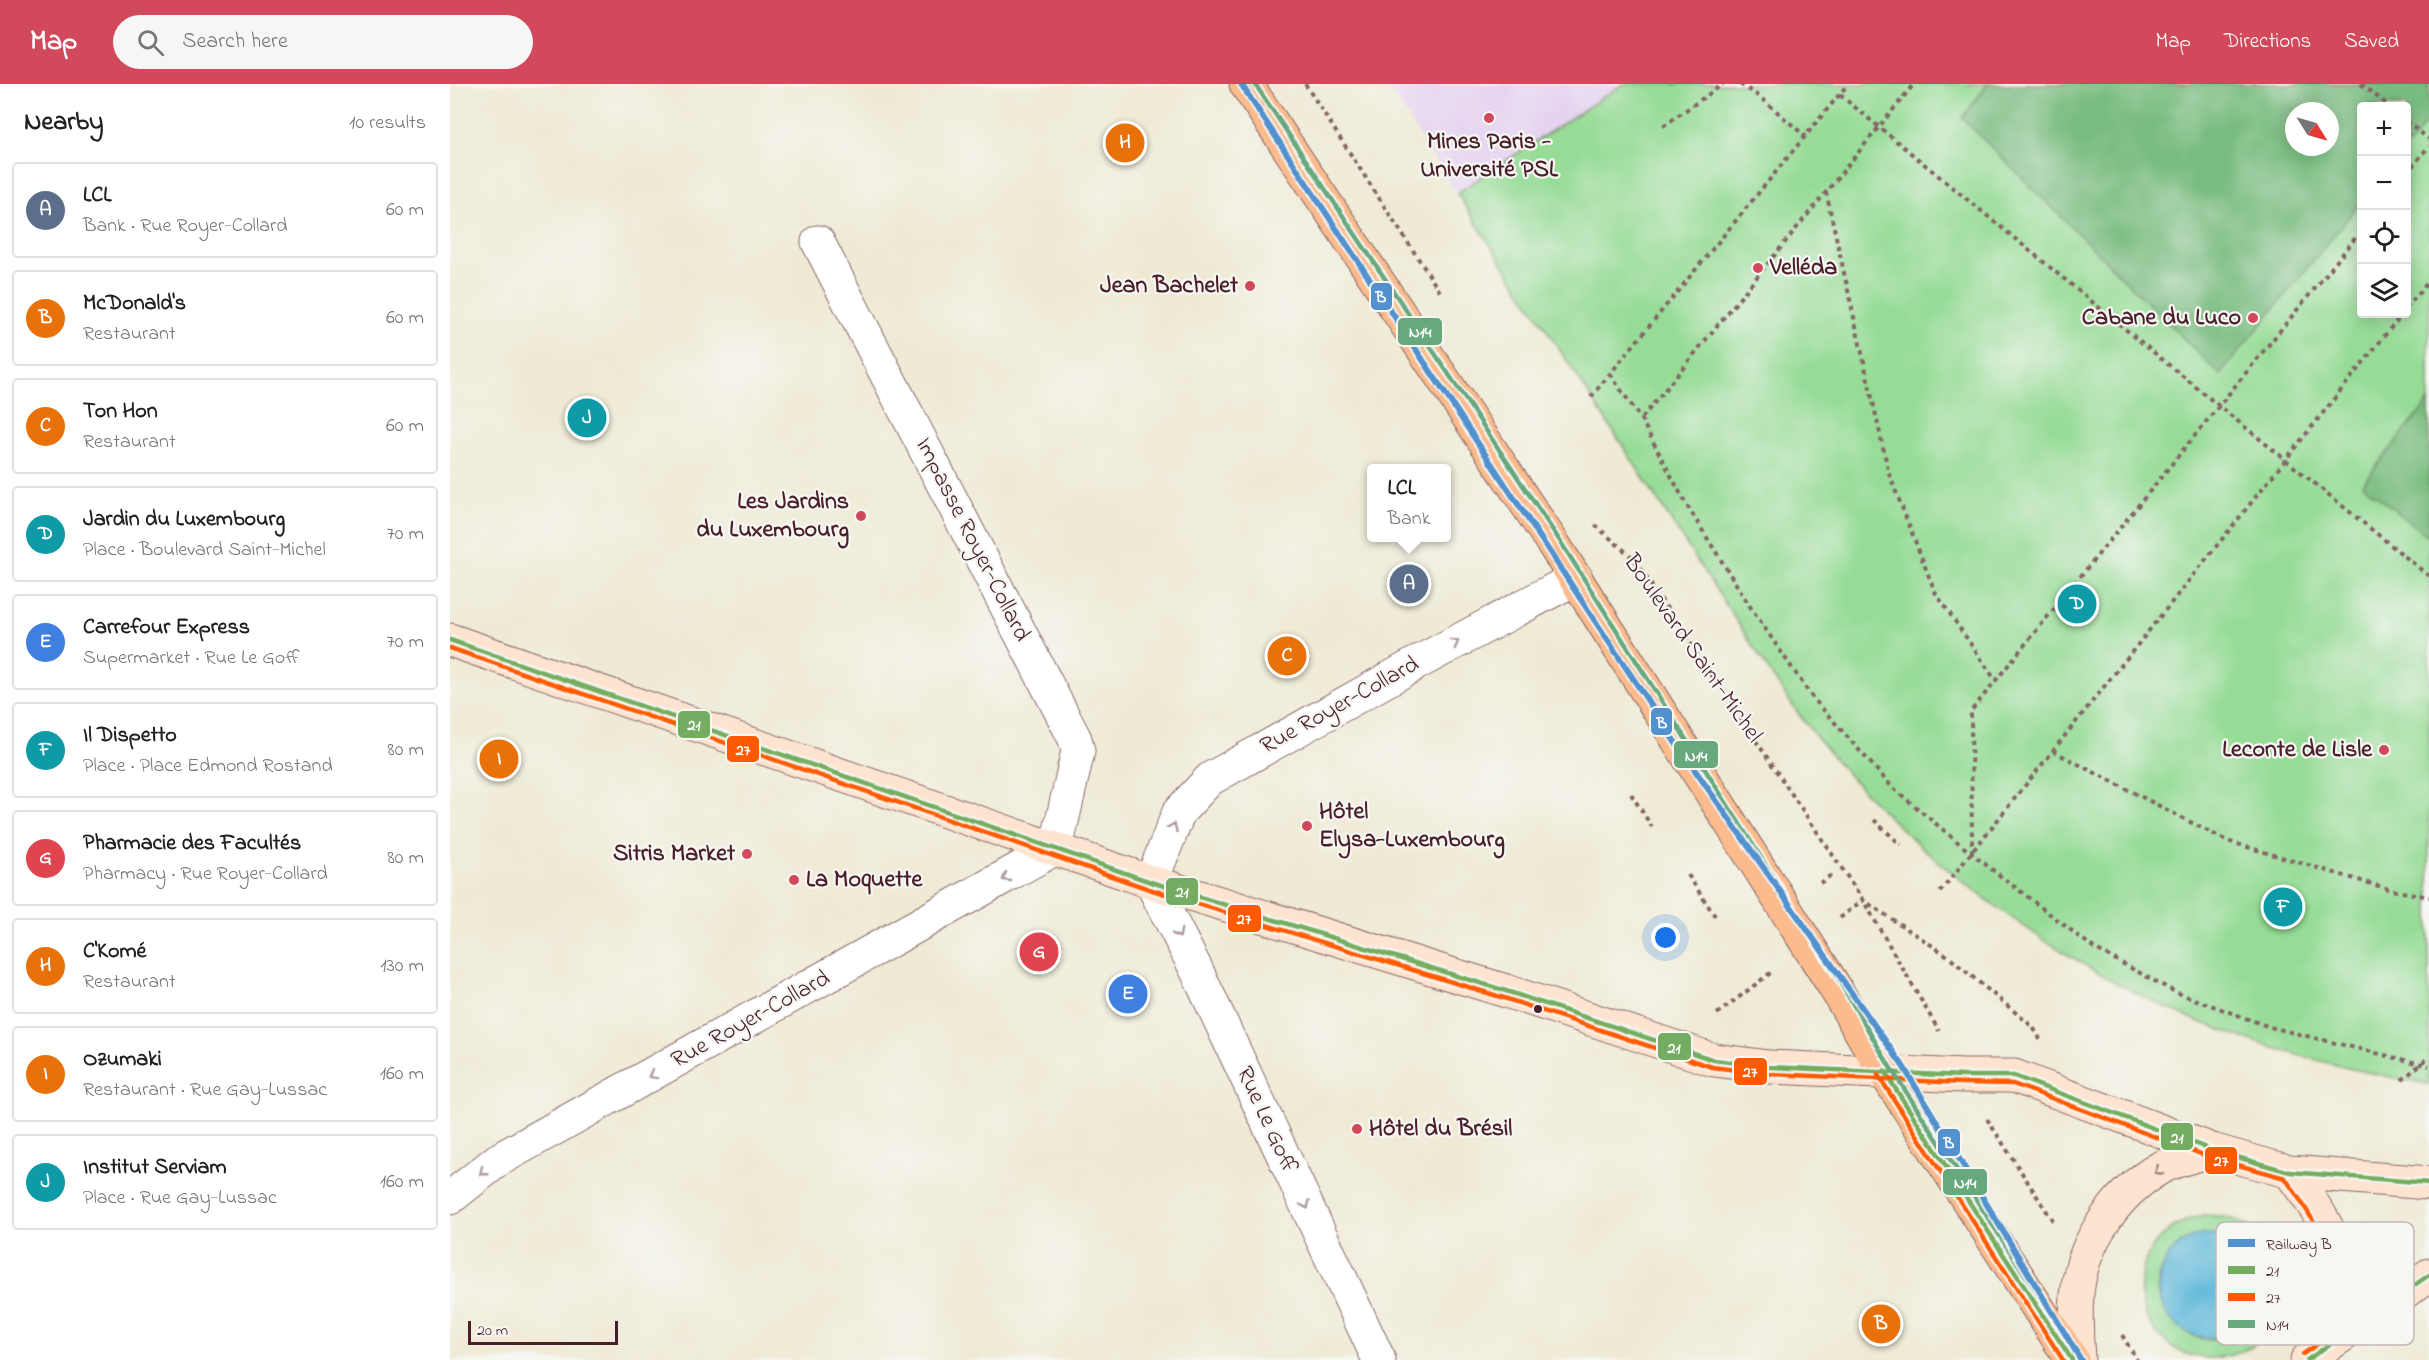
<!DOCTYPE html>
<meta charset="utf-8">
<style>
:root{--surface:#fff;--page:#f6f6f6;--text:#202124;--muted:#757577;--line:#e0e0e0;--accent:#d1495b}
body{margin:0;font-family:"Indie Flower",sans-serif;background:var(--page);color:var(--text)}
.controls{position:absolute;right:18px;top:18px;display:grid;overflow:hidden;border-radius:6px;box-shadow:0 3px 15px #0003}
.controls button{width:54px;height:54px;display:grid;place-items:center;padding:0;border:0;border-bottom:2px solid var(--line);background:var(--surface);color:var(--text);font:30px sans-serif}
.compass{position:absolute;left:1835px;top:18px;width:54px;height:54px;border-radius:50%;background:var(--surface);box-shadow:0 3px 15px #0003;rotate:127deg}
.scale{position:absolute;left:18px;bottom:15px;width:150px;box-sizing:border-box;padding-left:6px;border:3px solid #4a1f2b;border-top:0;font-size:16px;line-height:21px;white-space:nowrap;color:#4a1f2b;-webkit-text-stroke:4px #f6f6f2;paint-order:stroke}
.you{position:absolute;left:1216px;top:854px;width:21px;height:21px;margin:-15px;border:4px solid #fff;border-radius:50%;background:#1a73e8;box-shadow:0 0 0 9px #1a73e833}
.badge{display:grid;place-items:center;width:39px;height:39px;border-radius:50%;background:var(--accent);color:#fff;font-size:20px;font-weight:700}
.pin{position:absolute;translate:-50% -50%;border:3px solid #fff;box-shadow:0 2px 6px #0006}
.popup{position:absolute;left:917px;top:380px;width:84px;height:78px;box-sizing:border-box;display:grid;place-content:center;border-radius:6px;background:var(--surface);filter:drop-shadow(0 2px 4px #0005);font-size:20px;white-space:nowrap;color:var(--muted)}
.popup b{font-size:22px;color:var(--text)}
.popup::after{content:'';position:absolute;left:50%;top:100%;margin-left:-12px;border:12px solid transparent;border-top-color:var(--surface)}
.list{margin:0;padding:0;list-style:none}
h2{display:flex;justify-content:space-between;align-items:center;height:78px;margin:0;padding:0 24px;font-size:26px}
h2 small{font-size:20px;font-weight:400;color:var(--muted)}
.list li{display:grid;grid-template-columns:39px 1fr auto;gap:18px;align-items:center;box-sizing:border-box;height:96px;margin:0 12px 12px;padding:0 12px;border:2px solid var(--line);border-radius:6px}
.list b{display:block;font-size:22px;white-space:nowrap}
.list p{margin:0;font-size:20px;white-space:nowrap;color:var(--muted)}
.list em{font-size:20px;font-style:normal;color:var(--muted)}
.icon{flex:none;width:33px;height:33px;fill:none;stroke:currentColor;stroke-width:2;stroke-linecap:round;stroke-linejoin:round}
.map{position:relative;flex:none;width:1979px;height:1276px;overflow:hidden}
header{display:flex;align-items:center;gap:36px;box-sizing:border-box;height:84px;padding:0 30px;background:var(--accent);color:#fff}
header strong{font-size:28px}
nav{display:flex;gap:33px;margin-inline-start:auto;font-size:21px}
.search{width:420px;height:54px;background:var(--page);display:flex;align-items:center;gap:15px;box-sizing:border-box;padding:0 21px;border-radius:33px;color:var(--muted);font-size:22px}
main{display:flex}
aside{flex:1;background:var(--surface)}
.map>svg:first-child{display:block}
</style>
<header>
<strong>Map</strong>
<div class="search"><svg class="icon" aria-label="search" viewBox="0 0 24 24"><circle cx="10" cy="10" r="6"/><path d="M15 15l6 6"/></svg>Search here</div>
<nav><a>Map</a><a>Directions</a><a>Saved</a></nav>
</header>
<main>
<aside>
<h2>Nearby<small>10 results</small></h2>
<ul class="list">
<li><span class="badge" style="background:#5c6f8a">A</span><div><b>LCL</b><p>Bank · Rue Royer-Collard</p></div><em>60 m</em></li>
<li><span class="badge" style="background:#e8710a">B</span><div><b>McDonald's</b><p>Restaurant</p></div><em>60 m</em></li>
<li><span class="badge" style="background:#e8710a">C</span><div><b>Ton Hon</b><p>Restaurant</p></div><em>60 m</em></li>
<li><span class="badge" style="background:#0f9aa8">D</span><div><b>Jardin du Luxembourg</b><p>Place · Boulevard Saint-Michel</p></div><em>70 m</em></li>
<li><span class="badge" style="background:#3f7fe0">E</span><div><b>Carrefour Express</b><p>Supermarket · Rue Le Goff</p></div><em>70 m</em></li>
<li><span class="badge" style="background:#0f9aa8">F</span><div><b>Il Dispetto</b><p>Place · Place Edmond Rostand</p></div><em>80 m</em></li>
<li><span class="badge" style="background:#e0444e">G</span><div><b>Pharmacie des Facultés</b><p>Pharmacy · Rue Royer-Collard</p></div><em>80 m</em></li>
<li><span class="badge" style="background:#e8710a">H</span><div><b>C'Komé</b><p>Restaurant</p></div><em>130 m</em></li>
<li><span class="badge" style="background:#e8710a">I</span><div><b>Ozumaki</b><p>Restaurant · Rue Gay-Lussac</p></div><em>160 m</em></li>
<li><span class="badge" style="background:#0f9aa8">J</span><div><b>Institut Serviam</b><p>Place · Rue Gay-Lussac</p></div><em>160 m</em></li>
</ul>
</aside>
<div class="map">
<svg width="1979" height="1276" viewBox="0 0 1979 1276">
<rect width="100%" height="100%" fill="#f6f6f2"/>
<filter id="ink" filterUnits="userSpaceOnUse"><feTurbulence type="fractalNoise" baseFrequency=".0167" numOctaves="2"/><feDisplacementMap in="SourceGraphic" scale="12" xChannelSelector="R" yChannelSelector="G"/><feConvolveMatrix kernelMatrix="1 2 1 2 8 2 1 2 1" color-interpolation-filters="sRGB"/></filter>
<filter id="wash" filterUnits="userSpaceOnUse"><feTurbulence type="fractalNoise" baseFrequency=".008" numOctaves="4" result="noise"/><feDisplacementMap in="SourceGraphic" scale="24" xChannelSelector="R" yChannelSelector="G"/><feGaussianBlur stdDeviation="1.35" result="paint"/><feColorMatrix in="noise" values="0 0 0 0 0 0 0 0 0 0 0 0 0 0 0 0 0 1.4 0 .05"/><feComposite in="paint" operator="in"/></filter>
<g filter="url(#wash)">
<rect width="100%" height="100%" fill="#efead4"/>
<path fill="#e5d3f1" d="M 936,0 L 1173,0 L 1007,109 Z"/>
<path fill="#96dc96" stroke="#707e60" stroke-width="1.5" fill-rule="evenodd" d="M 1173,0 L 1979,0 L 1979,1000 C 1914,990 1848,973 1785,951 C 1637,900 1477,787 1377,666 C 1344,627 1317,584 1290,542 C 1258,494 1227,446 1196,398 C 1134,301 1069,206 1007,109 ZM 1912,22 L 1956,22 L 1956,230 L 1912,230 ZM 1844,27 L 1880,27 L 1880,63 L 1844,63 Z
M 1754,1131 C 1856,1132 1858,1266 1764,1274 C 1679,1276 1658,1152 1754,1131 ZM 1759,1150 C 1806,1155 1824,1186 1806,1230 C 1795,1237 1780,1251 1767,1254 C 1744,1261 1717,1235 1710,1215 C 1699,1182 1730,1154 1759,1150 Z"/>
<path fill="#78bc7f" stroke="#616e55" stroke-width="1.5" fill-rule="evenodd" d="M 1538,0 L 1979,0 L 1979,35 L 1957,63 L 1956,22 L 1912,22 L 1911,118 L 1770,291 L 1512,34 ZM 1844,27 L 1880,27 L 1880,63 L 1844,63 Z
M 1979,317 L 1979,453 L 1912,400 Z"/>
<path fill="#5bb7d9" stroke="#526b82" stroke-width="1.5" d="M1709 1202a52 52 0 1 1 104 0a52 52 0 1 1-104 0Z"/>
</g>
<g filter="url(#ink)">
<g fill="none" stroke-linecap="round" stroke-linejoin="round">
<defs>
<path id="street" d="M 0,1114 L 48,1076 L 606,764 L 628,667 L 625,655 L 368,158
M 929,1276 L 745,883 L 701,798 L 729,728 L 760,695 L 967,579 L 1126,494"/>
<path id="secondary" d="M 0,556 L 701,798 L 1056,907 L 1264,976 L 1319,983 L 1513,992 L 1564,992 L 1762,1066 L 1840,1088 L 1979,1099
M 1840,1088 C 1855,1110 1875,1133 1883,1159 C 1894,1193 1886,1227 1879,1261
M 1628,1276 C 1627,1255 1625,1233 1627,1211 C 1631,1160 1665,1110 1710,1084 C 1725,1076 1745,1072 1762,1066
M 1857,1276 L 1979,1191"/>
<path id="primary" d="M 796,0 L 1104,461 L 1384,902 L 1434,987 L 1622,1276"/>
</defs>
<use href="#street" stroke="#846666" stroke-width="35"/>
<use href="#secondary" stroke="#846666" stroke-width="35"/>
<use href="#primary" stroke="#846666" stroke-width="35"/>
<path stroke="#846666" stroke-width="4" stroke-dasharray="4.5 4.5" stroke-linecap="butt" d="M 855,0 L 990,208
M 1290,0 L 1310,13 L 1355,52
M 1911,0 L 1939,22
M 1390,11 L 1769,322 L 1979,492
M 1956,37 L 1979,55
M 1213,42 L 1273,0
M 1956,90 L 1979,62
M 1376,108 L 1439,390 L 1485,508 L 1546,597
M 1956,224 L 1979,197
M 1160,290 L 1191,335 L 1236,420 L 1301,524 L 1362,613 L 1442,703 L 1522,770 L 1644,864 L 1725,908 L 1820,943 L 1979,982
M 1141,313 L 1398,0
M 1192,334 L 1464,0
M 1145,441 L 1183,474 L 1413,816 L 1489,947
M 1603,667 L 1777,757 L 1942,806 L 1979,813
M 1181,710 L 1202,743
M 1424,736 L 1451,761
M 1522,769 L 1521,627 L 1912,146
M 1238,791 L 1265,832
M 1370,799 L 1384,789
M 1490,808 L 1952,230
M 1390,834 L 1413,816 L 1495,870 L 1583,943 L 1590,955
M 1267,930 L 1323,887
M 1952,996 L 1979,973
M 1537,1035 L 1603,1137
M 1672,1251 L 1687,1276"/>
<use href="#street" stroke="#fff" stroke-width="33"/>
<use href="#secondary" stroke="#fde4d1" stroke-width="33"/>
<use href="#primary" stroke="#fbbb8d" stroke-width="33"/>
<defs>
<path id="bus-1" d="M 0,556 L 701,798 L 1056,907 L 1264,976 L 1319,983 L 1513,992 L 1564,992 L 1762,1066 L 1840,1088 L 1979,1099
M 1434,987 L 1622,1276
M 1857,1276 L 1979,1191"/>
<path id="bus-2" d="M 0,564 L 699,805 L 1054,914 L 1262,983 L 1319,990 L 1513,999 L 1563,1000 L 1759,1073 L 1835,1094 C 1881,1160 1889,1177 1872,1257 L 1853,1270
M 1428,991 L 1613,1276"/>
<path id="bus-3" d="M 805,0 L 1110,457 L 1390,898 L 1440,983 L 1628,1272"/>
</defs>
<use href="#bus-1" stroke="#f6f6f2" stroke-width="9"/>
<use href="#bus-2" stroke="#f6f6f2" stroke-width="9"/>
<use href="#bus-3" stroke="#f6f6f2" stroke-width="9"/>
<use href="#bus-1" stroke="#74ad61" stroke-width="4.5"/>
<use href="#bus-2" stroke="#ff5a00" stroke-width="4.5"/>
<use href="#bus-3" stroke="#68a87d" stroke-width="4.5"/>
<defs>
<path id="rail-1" d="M 791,0 L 1223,655 L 1453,982 L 1631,1276"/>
</defs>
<use href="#rail-1" stroke="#f6f6f2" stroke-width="10"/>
<use href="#rail-1" stroke="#5291ce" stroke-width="6"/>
</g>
<defs><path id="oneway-chevron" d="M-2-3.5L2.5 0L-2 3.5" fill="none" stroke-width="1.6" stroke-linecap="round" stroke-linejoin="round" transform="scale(1.5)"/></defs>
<g stroke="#ae9aa0">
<use href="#oneway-chevron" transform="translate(1005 559) rotate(-28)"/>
<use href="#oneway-chevron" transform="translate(723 743) rotate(-68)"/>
<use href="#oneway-chevron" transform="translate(556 794) rotate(150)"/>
<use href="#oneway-chevron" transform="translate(728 850) rotate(63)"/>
<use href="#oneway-chevron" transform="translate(202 991) rotate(151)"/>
<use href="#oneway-chevron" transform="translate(33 1088) rotate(142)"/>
<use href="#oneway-chevron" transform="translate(856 1121) rotate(65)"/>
</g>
<use stroke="#a4827e" href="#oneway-chevron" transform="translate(1708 1087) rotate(149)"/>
</g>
<g fill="#d1495b" stroke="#f6f6f2" stroke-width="2">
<circle cx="1039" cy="34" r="6"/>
<circle cx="1308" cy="184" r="6"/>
<circle cx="800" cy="202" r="6"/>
<circle cx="1803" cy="234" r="6"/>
<circle cx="411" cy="432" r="6"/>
<circle cx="1934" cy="666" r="6"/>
<circle cx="857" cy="742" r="6"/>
<circle cx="297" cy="770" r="6"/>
<circle cx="344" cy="796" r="6"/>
<circle cx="907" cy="1045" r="6"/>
</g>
<circle fill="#4a1f2b" stroke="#f6f6f2" stroke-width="2" cx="1088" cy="925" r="5"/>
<g text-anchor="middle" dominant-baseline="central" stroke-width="4.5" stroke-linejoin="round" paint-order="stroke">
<g font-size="24" font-weight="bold" fill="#4a1f2b" stroke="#f6f6f2" text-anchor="end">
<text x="1039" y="58" text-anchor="middle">Mines Paris -<tspan x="1039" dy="28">Université PSL</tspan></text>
<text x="1320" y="184" text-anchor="start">Velléda</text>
<text x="788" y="202">Jean Bachelet</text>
<text x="1791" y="234">Cabane du Luco</text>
<text x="399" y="418">Les Jardins<tspan x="399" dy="28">du Luxembourg</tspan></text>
<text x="1922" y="666">Leconte de Lisle</text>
<text x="869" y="728" text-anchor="start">Hôtel<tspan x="869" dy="28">Elysa-Luxembourg</tspan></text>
<text x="285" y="770">Sitris Market</text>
<text x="356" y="796" text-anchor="start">La Moquette</text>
<text x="919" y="1045" text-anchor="start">Hôtel du Brésil</text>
</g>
<g font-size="24" fill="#4a1f2b" stroke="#f6f6f2">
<text transform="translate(522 456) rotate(63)">Impasse Royer-Collard</text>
<text transform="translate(1242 565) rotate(55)">Boulevard Saint-Michel</text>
<text transform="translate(890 622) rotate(-29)">Rue Royer-Collard</text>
<text transform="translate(301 936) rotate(-29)">Rue Royer-Collard</text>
<text transform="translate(816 1036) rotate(65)">Rue Le Goff</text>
</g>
</g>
<rect x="1766" y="1138" width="198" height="123" rx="9" fill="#f6f6f2" stroke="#c2b6b6" stroke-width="1.5"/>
<rect x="1778" y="1155" width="27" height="8" fill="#5291ce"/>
<rect x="1778" y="1182" width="27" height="8" fill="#74ad61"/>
<rect x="1778" y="1209" width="27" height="8" fill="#ff5a00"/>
<rect x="1778" y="1236" width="27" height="8" fill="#68a87d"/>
<g font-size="16" fill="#4a1f2b">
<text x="1816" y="1165">Railway B</text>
<text x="1816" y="1192">21</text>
<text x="1816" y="1219">27</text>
<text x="1816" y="1246">N14</text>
</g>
<g stroke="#f6f6f2" stroke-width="2">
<rect x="920" y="198" width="23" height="29" rx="6" fill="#5291ce"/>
<rect x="947" y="233" width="46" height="29" rx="6" fill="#68a87d"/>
<rect x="1200" y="623" width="23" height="29" rx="6" fill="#5291ce"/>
<rect x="227" y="626" width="34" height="29" rx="6" fill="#74ad61"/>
<rect x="276" y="651" width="34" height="28" rx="6" fill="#ff5a00"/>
<rect x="1223" y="656" width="46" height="29" rx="6" fill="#68a87d"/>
<rect x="715" y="793" width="34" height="29" rx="6" fill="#74ad61"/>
<rect x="777" y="820" width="35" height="29" rx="6" fill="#ff5a00"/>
<rect x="1207" y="948" width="35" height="29" rx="6" fill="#74ad61"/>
<rect x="1283" y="973" width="35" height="29" rx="6" fill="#ff5a00"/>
<rect x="1710" y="1038" width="34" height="29" rx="6" fill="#74ad61"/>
<rect x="1487" y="1044" width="24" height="29" rx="6" fill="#5291ce"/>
<rect x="1754" y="1062" width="34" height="29" rx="6" fill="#ff5a00"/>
<rect x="1492" y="1084" width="46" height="28" rx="6" fill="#68a87d"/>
</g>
<g font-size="16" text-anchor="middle" font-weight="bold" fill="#fff">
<text x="931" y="218">B</text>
<text x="970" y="253">N14</text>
<text x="1212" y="644">B</text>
<text x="244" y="646">21</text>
<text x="293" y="671">27</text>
<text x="1246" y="677">N14</text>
<text x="732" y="813">21</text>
<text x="794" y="840">27</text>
<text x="1224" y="969">21</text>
<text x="1300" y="993">27</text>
<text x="1727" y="1059">21</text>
<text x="1499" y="1064">B</text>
<text x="1771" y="1082">27</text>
<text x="1515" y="1104">N14</text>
</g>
</svg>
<div class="controls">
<button>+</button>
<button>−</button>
<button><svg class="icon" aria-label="locate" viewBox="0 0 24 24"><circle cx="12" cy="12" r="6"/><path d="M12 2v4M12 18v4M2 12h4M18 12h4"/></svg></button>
<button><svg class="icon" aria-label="layers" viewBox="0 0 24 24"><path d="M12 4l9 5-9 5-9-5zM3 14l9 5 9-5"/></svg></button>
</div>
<svg class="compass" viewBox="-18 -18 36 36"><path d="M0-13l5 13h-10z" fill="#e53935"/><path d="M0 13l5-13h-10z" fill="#757577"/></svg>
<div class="scale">20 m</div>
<div class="you"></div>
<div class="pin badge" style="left:959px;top:500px;background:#5c6f8a">A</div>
<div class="popup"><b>LCL</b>Bank</div>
<div class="pin badge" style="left:1431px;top:1240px;background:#e8710a">B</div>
<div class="pin badge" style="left:837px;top:572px;background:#e8710a">C</div>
<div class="pin badge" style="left:1627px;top:520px;background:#0f9aa8">D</div>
<div class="pin badge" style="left:678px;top:910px;background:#3f7fe0">E</div>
<div class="pin badge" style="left:1833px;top:823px;background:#0f9aa8">F</div>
<div class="pin badge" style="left:589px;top:868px;background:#e0444e">G</div>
<div class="pin badge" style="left:675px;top:59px;background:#e8710a">H</div>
<div class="pin badge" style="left:49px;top:675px;background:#e8710a">I</div>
<div class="pin badge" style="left:137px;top:334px;background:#0f9aa8">J</div>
</div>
</main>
